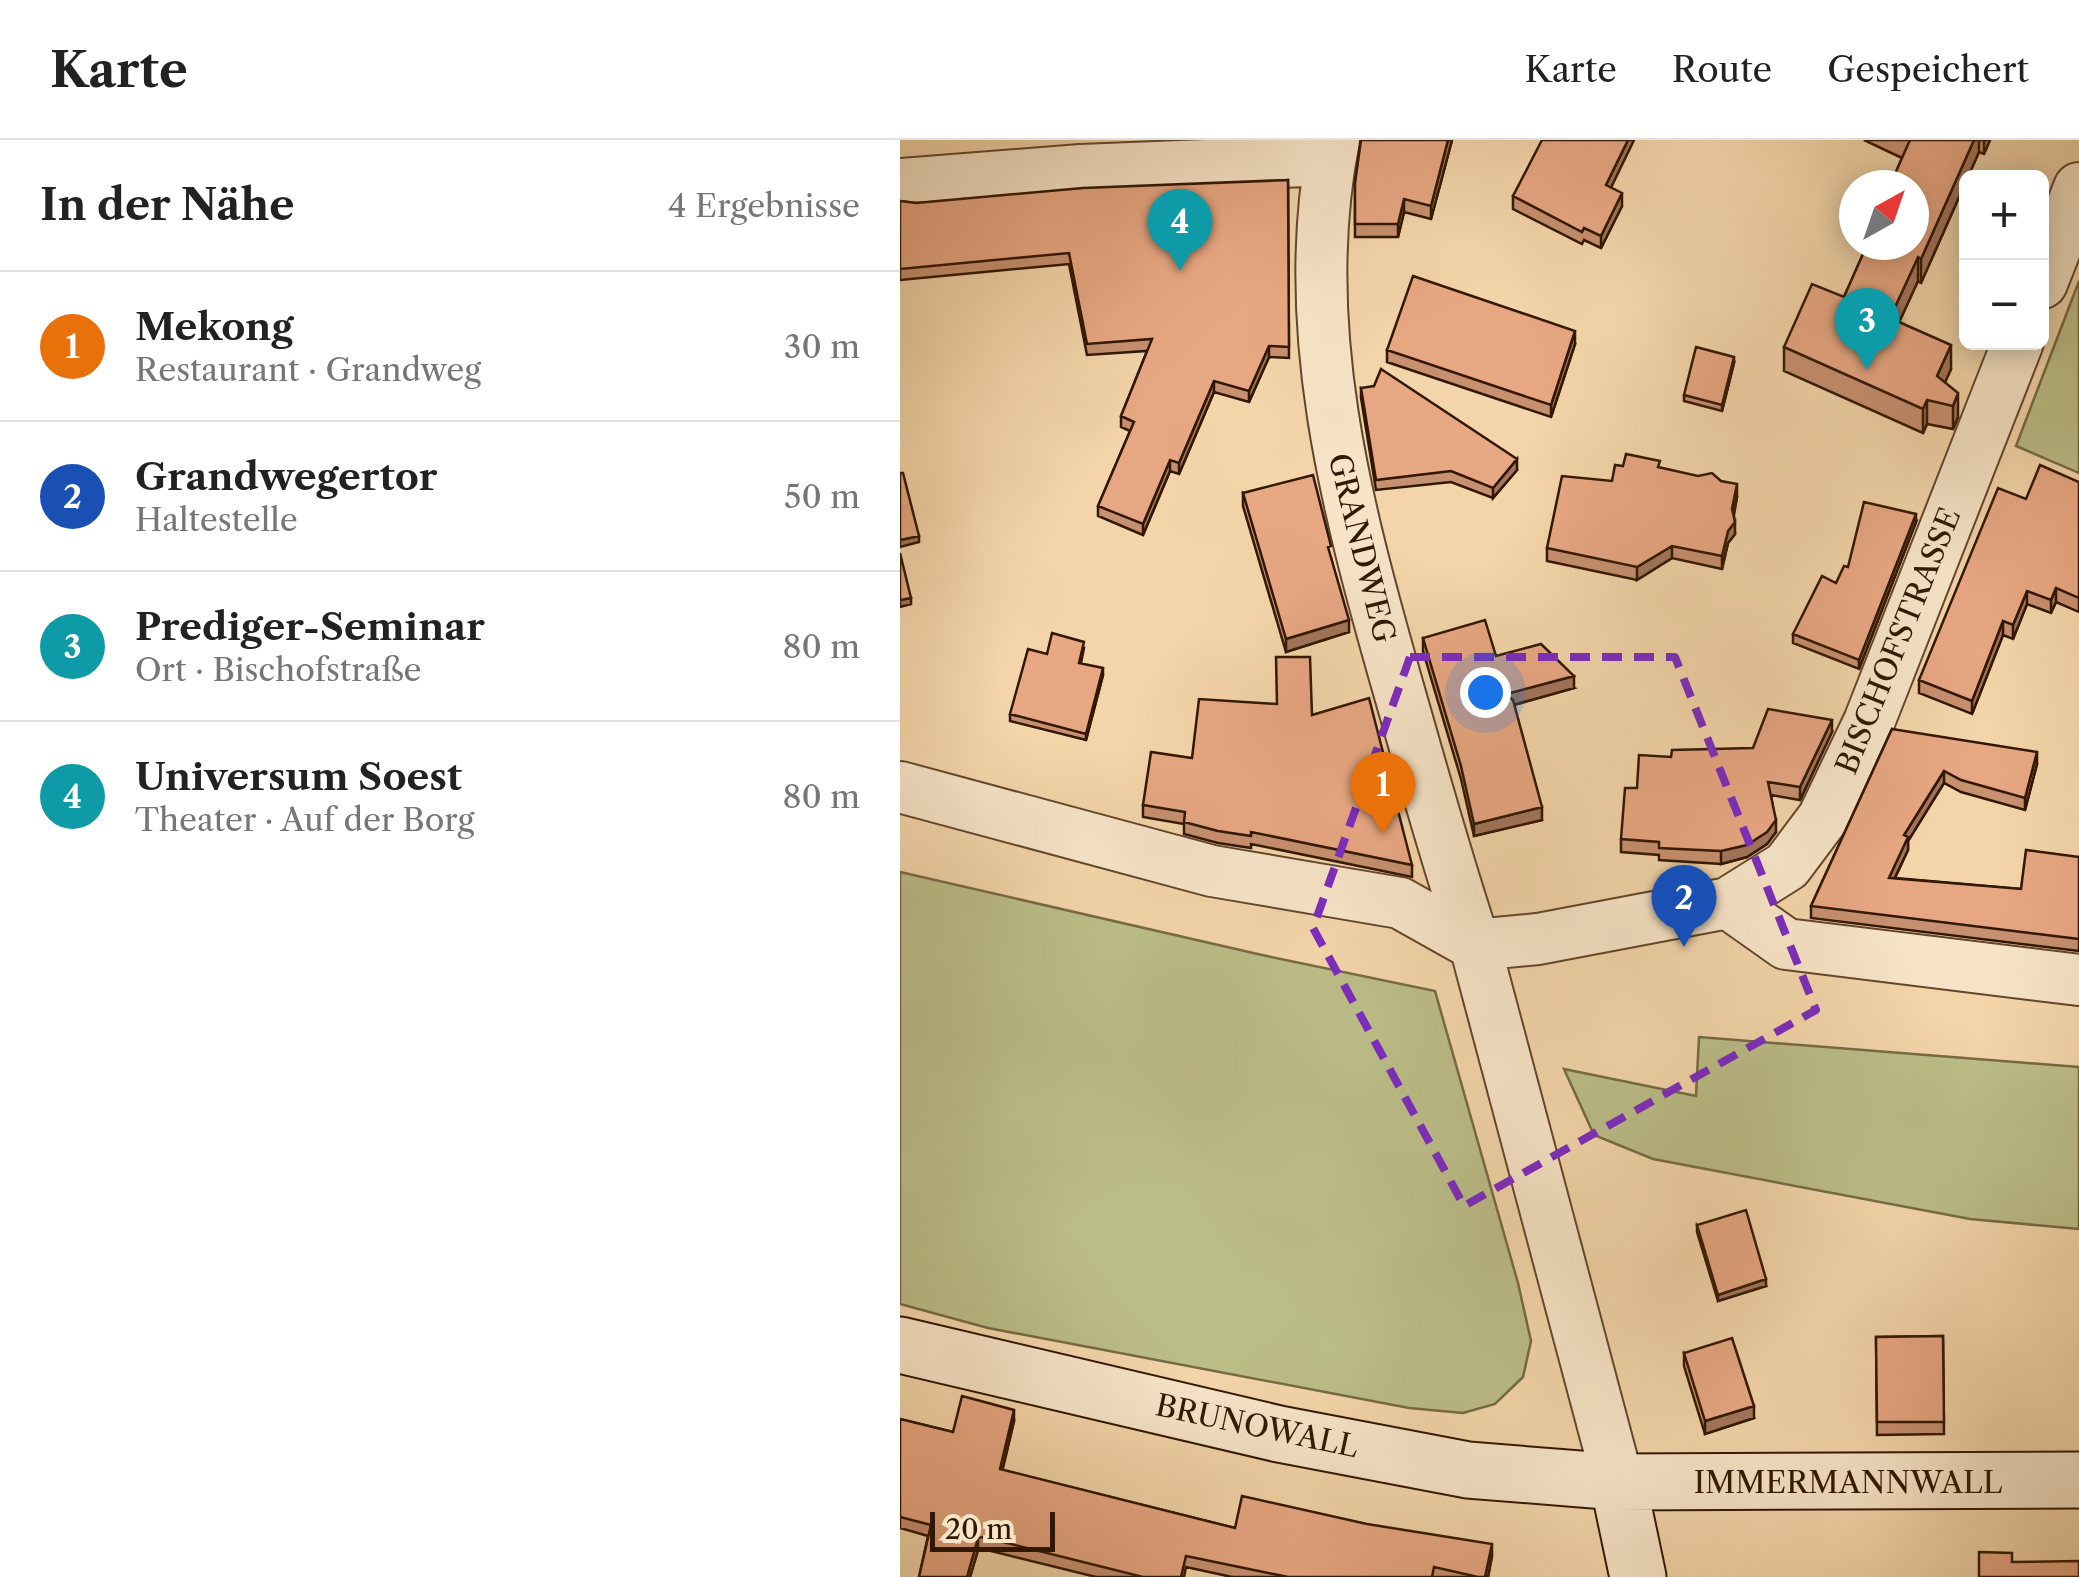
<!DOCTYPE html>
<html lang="de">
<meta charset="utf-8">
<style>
:root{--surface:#fff;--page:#f2f2f2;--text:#222;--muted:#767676;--line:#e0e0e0;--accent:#8f2418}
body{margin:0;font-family:"Libre Caslon Text",serif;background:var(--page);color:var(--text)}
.controls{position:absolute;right:30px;top:30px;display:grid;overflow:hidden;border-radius:15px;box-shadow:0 5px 25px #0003}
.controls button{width:90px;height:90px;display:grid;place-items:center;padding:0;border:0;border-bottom:2px solid var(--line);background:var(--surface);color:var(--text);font:50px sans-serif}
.compass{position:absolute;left:939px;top:30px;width:90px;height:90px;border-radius:50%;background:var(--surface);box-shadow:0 5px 25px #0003;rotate:40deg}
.scale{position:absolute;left:30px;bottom:25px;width:125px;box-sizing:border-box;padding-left:10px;border:5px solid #321703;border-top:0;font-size:28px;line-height:35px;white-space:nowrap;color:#321703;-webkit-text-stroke:8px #f7e4c7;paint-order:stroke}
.you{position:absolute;left:585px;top:552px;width:35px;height:35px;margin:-25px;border:8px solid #fff;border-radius:50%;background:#1a73e8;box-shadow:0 0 0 15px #1a73e833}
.badge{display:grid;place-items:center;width:65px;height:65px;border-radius:50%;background:var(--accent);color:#fff;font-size:32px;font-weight:700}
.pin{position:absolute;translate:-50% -82px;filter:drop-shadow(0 2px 5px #0008)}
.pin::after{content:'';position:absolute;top:52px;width:35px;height:30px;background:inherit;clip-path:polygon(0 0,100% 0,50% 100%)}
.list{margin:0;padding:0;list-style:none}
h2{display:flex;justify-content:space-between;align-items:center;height:130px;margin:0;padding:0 40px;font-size:42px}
h2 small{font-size:32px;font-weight:400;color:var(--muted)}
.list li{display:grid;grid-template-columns:65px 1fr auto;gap:30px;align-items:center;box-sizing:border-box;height:150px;padding:0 40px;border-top:2px solid var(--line)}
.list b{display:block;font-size:38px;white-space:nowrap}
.list p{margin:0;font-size:32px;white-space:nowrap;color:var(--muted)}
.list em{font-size:32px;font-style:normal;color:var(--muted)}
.map{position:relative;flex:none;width:1179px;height:1437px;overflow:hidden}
header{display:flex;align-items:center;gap:60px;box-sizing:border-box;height:140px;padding:0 50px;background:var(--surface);border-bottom:2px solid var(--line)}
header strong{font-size:48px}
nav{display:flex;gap:55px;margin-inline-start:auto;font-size:35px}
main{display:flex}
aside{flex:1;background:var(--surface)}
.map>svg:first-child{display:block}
</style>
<header>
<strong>Karte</strong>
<nav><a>Karte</a><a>Route</a><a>Gespeichert</a></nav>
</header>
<main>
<aside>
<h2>In der Nähe<small>4 Ergebnisse</small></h2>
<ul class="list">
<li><span class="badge" style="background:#e8710a">1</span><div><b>Mekong</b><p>Restaurant · Grandweg</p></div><em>30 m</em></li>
<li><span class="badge" style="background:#1a4fb4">2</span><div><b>Grandwegertor</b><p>Haltestelle</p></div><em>50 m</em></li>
<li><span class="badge" style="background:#0f9aa8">3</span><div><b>Prediger-Seminar</b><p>Ort · Bischofstraße</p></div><em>80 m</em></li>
<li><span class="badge" style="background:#0f9aa8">4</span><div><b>Universum Soest</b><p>Theater · Auf der Borg</p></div><em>80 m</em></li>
</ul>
</aside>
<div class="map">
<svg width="1179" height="1437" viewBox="0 0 1179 1437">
<rect width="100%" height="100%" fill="#f3d5a9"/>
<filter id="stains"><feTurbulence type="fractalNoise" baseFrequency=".002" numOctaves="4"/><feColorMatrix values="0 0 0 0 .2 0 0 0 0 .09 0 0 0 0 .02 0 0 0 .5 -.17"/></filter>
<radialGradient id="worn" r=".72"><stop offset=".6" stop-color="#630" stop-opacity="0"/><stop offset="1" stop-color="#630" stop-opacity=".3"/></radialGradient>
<path fill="#bbbd87" stroke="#766a45" stroke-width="2.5" d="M 1179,141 L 1179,333 L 1116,306 Z
M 0,732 L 362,815 L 535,851 L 618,1143 L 631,1201 L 623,1237 L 595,1264 L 563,1273 L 509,1268 L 88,1188 L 0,1164 Z
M 799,897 L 1179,927 L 1179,1089 L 1070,1079 L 753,1019 L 694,995 L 664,929 L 796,956 Z"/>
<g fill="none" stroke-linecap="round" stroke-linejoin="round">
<defs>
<path id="street" d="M 434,0 C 397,184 447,368 497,544 C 522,631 546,719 575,805 L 718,1342
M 0,44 L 181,30 L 430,20
M 1142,143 L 1179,48
M 0,647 L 312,731 L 500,763 L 575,805
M 828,763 L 886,804 L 1179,840
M 575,805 L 638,799 L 828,763 L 887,726 L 923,678 L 969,582 L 1118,202"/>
<path id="secondary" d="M 0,1205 L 379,1294 L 568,1330 L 718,1342 L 1179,1340
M 718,1342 L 738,1437"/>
</defs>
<use href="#street" stroke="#62462c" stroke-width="54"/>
<use href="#secondary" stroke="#321703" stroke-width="59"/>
<use href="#street" stroke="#f7e4c7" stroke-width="50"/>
<use href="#secondary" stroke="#f7e4c7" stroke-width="55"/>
</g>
<path fill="#c79070" stroke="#321703" stroke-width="2.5" d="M 461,0 L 552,0 L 531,79 L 504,72 L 498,97 L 455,97 L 455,43 Z
M 964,0 L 1090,0 L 1084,14 L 1079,12 L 1021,143 L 1018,141 L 999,182 L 1051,229 L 1045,242 L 1058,277 L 1053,289 L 1027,284 L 1023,293 L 884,231 L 884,207 L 944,157 L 967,105 L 1002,18 Z
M 388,40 L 389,218 L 369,217 L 349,262 L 314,252 L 279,334 L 270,331 L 243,395 L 198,376 L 198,366 L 230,291 L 221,287 L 221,276 L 247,211 L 187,215 L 169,124 L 0,140 L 0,61 L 16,63 Z
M 711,48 L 722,66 L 701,108 L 684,100 L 682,104 L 613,69 L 613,56 Z
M 675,204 L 651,277 L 487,222 L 487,210 Z
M 834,223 L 822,271 L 784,261 L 784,255 Z
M 461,248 L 617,330 L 593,358 L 551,342 L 476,350 L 461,258 Z
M 760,328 L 837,357 L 834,375 L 835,394 L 828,403 L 822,429 L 772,418 L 737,440 L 647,421 L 647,408 L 712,341 Z
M 1179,342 L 1179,472 L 1156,462 L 1151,473 L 1127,464 L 1113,499 L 1103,495 L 1072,574 L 1019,553 L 1019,540 L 1126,359 Z
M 343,353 L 431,418 L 449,492 L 386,512 L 343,366 Z
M 1016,382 L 959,529 L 893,503 L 893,494 L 936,443 L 948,427 Z
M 523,498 L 596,516 L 674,548 L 614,565 L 642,680 L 574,696 L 561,639 L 523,511 Z
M 184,508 L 181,523 L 203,535 L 186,600 L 110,581 L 110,574 L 147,514 Z
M 412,575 L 512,725 L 512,737 L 351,704 L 351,708 L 318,703 L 284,694 L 284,684 L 243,677 L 243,665 L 292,618 Z
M 992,589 L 1137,624 L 1125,670 L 1061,652 L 1044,643 L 1008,701 L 1008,710 L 995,738 L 1121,749 L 1179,717 L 1179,811 L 911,778 L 911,766 Z
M 932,592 L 900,660 L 871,655 L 876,692 L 867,704 L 847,717 L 821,724 L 759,720 L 759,715 L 721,712 L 721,699 L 737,648 L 771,617 L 853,608 Z
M 797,1085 L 866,1146 L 818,1161 L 797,1092 Z
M 1043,1196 L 1044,1294 L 977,1295 L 976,1197 Z
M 784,1213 L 854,1278 L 805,1294 L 784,1226 Z
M 0,1279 L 53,1292 L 114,1281 L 102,1330 L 335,1388 L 592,1416 L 588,1437 L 332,1437 L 286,1427 L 284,1437 L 196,1437 L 83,1409 L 78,1410 L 70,1437 L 19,1437 L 28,1396 L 0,1388 Z"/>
<path fill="#a2755b" stroke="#321703" stroke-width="2.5" d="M 548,0 L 552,0 L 531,79 L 531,66 Z
M 728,0 L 734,0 L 706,58 L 706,45 Z
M 1074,0 L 1079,0 L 1079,12 L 1021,143 L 1021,119 Z
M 1084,0 L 1090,0 L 1084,14 Z
M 722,53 L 722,66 L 701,108 L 701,96 Z
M 504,59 L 504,72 L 498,97 L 498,84 Z
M 1018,117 L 1018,141 L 990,202 L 990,178 Z
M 675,191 L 675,204 L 651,277 L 651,265 Z
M 1051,205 L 1051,229 L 1037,260 L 1037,236 Z
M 369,206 L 369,217 L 349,262 L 349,251 Z
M 834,217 L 834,223 L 822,271 L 822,265 Z
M 314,241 L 314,252 L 279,334 L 279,323 Z
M 1058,253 L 1058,277 L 1053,289 L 1053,266 Z
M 1027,260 L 1027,284 L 1023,293 L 1023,269 Z
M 617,319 L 617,330 L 593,358 L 593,348 Z
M 270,320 L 270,331 L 243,395 L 243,384 Z
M 837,344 L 837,357 L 832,382 L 832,369 Z
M 1016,374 L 1016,382 L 959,529 L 959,520 Z
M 835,382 L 835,394 L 828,403 L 822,429 L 822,416 L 828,391 Z
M 19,396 L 19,402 L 0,407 L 0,400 Z
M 772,406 L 772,418 L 737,440 L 737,427 Z
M 1156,448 L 1156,462 L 1151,473 L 1151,460 Z
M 1127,451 L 1127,464 L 1113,499 L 1113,485 Z
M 11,458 L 11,464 L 0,467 L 0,460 Z
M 449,480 L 449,492 L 386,512 L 386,499 Z
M 1103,481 L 1103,495 L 1072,574 L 1072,561 Z
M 203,528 L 203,535 L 186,600 L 186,594 Z
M 674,536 L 674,548 L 606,567 L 606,554 Z
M 932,580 L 932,592 L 900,660 L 900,647 Z
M 1137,612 L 1137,624 L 1125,670 L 1125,658 Z
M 1044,631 L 1044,643 L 1008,701 L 1008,710 L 989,750 L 989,738 L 1004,695 Z
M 642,667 L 642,680 L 574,696 L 574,684 Z
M 876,680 L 876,692 L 867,704 L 847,717 L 821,724 L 821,711 Z
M 866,1139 L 866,1146 L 818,1161 L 818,1155 Z
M 854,1266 L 854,1278 L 805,1294 L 805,1281 Z
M 114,1270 L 114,1281 L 100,1341 L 100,1329 Z
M 78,1398 L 78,1410 L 70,1437 L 67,1437 Z
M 592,1404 L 592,1416 L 588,1437 L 585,1437 Z"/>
<path fill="#e7a782" stroke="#321703" stroke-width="2.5" d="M 461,0 L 548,0 L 531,66 L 504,59 L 498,84 L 455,84 L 455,43 Z
M 642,0 L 728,0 L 706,45 L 722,53 L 701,96 L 684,88 L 682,92 L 613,56 Z
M 1010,0 L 1074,0 L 1021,119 L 1018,117 L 990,178 L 1051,205 L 1037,236 L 1058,253 L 1053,266 L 1027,260 L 1023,269 L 884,207 L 912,144 L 944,157 L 967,105 L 1014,105 L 1014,45 L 990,45 Z
M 388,40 L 389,207 L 369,206 L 349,251 L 314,241 L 279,323 L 270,320 L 243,384 L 198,366 L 234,282 L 221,276 L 252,199 L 187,204 L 169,113 L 0,129 L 0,61 L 16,63 L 183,48 Z
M 513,136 L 675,191 L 651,265 L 487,210 Z
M 796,207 L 834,217 L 822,265 L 784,255 Z
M 481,229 L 617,319 L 593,348 L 551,331 L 476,340 L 461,248 L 474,246 Z
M 726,314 L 760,321 L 758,327 L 798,336 L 812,333 L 821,341 L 837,344 L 832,369 L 835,382 L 828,391 L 822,416 L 772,406 L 737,427 L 647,408 L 662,336 L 712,341 L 715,325 L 723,326 Z
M 1140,325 L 1179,342 L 1179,458 L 1156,448 L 1151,460 L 1127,451 L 1113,485 L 1103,481 L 1072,561 L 1019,540 L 1098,348 L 1126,359 Z
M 0,333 L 3,333 L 19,396 L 0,400 Z
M 413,335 L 431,406 L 428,407 L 449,480 L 386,499 L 343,353 Z
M 964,362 L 1016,374 L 959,520 L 893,494 L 922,436 L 936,443 L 944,426 L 948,427 Z
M 0,413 L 11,458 L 0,460 Z
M 585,480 L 596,516 L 641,504 L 674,536 L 606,554 L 613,560 L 642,667 L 574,684 L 561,626 L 523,498 Z
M 152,493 L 184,502 L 179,523 L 203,528 L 186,594 L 110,574 L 128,509 L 147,514 Z
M 376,517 L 410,517 L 412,575 L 469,558 L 512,725 L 351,692 L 351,696 L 318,691 L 284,682 L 285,672 L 243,665 L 251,612 L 292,618 L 299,559 L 377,564 Z
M 868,569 L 932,580 L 900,647 L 868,642 L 876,680 L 867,692 L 847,705 L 821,711 L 759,708 L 759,702 L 721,699 L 725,648 L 737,648 L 739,615 L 771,617 L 772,610 L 853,608 Z
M 992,589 L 1137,612 L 1125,658 L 1061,640 L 1044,631 L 1004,695 L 1008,697 L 989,738 L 1121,749 L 1126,710 L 1179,717 L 1179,799 L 911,766 Z
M 846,1070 L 866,1139 L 818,1155 L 797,1085 Z
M 1043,1196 L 1044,1282 L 977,1282 L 976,1197 Z
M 832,1198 L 854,1266 L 805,1281 L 784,1213 Z
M 62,1256 L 114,1270 L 100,1329 L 335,1388 L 342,1356 L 467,1384 L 592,1404 L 585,1437 L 578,1437 L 534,1427 L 532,1437 L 388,1437 L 286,1416 L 281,1437 L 243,1437 L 83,1397 L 78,1398 L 67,1437 L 19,1437 L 31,1385 L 0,1377 L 0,1279 L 53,1292 Z
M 1079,1412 L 1112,1413 L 1112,1422 L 1179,1421 L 1179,1437 L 1079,1437 Z"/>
<path fill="none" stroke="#7b2cbf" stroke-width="8" stroke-dasharray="20 12" stroke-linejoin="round" d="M 510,517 L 775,517 L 916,870 L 564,1066 L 413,788 Z"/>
<g text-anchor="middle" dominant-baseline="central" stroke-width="9" stroke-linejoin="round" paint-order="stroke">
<g font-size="30" fill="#321703" stroke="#f7e4c7">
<text transform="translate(462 408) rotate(76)">GRANDWEG</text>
<text transform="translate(998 501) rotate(-68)">BISCHOFSTRASSE</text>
<text transform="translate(357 1286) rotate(12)">BRUNOWALL</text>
<text x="948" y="1342">IMMERMANNWALL</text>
</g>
</g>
<rect width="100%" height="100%" filter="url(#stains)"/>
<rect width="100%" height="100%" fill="url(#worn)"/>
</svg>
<div class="controls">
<button>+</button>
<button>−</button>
</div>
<svg class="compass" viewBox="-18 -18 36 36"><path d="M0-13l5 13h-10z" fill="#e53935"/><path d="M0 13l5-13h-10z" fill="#767676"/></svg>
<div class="scale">20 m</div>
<div class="you"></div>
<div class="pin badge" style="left:483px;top:694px;background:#e8710a">1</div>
<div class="pin badge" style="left:784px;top:807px;background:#1a4fb4">2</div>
<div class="pin badge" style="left:967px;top:230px;background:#0f9aa8">3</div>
<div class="pin badge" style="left:280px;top:131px;background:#0f9aa8">4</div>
</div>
</main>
